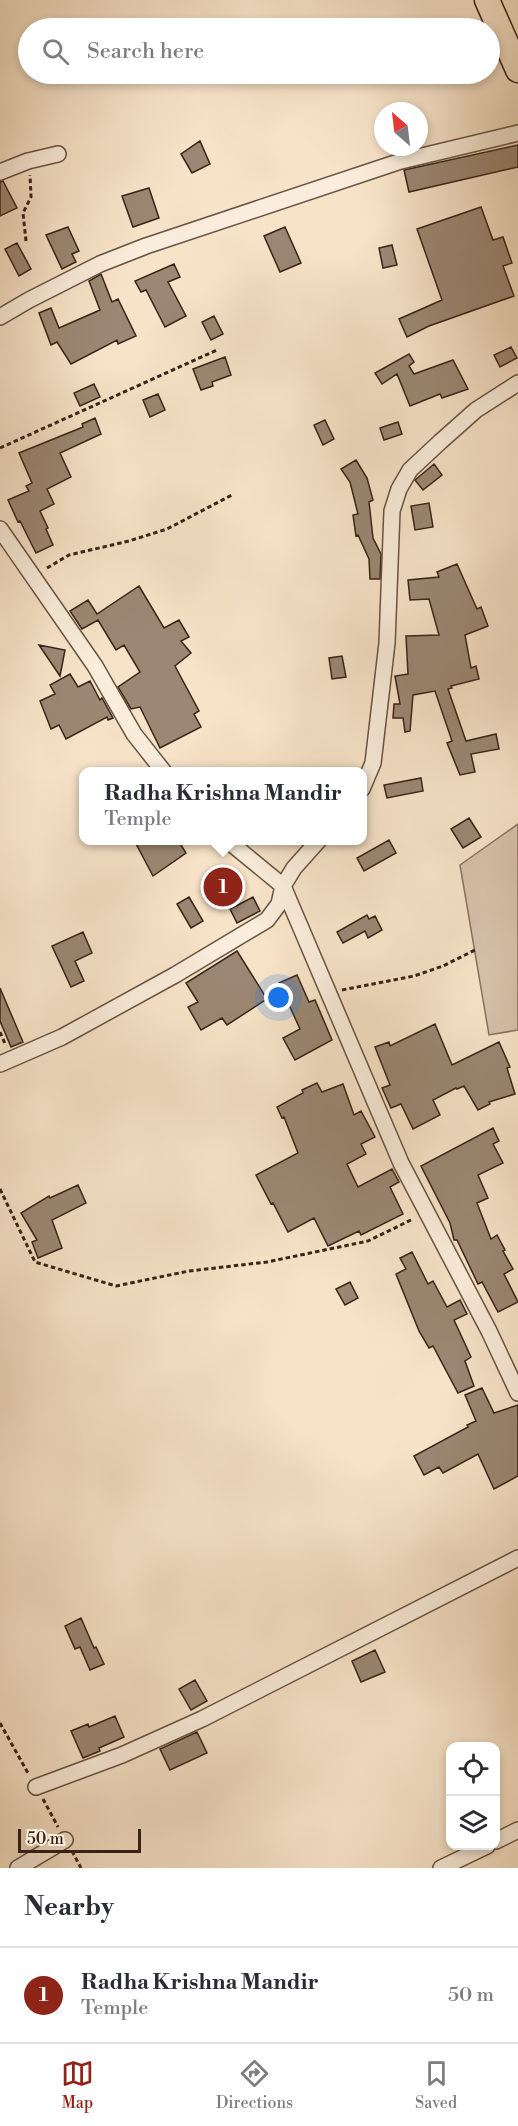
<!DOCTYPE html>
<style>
:root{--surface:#fff;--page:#f7f7f7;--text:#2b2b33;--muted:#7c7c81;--line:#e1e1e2;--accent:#8f2418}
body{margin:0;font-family:"Libre Bodoni",serif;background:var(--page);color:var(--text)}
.controls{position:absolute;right:18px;bottom:18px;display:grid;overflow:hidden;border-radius:12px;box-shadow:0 3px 9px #0003}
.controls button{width:54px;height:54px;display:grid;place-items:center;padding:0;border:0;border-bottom:2px solid var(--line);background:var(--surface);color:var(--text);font:30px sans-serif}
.compass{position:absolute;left:374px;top:102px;width:54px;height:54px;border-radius:50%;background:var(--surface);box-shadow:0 3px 9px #0003;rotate:332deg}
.scale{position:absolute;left:18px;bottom:15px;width:123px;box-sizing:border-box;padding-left:6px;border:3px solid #382316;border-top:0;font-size:16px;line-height:21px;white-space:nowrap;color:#382316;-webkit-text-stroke:4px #faeddb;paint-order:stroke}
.you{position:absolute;left:279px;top:998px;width:21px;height:21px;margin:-15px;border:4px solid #fff;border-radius:50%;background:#1a73e8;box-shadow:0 0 0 9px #1a73e833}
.badge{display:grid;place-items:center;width:39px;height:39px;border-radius:50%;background:var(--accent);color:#fff;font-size:20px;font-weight:700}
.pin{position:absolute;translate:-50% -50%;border:3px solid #fff;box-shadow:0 2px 6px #0006}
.popup{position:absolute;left:79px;top:767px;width:288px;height:78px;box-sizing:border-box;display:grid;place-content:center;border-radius:12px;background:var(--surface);filter:drop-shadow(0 2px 4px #0005);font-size:20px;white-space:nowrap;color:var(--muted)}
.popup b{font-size:22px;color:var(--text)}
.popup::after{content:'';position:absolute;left:50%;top:100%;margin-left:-12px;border:12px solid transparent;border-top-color:var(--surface)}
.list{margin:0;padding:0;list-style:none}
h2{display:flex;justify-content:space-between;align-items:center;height:78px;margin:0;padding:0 24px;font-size:26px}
h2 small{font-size:20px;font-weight:400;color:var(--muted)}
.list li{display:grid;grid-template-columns:39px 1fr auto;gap:18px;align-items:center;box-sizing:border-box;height:96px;padding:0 24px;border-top:2px solid var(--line)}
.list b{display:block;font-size:22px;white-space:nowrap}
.list p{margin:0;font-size:20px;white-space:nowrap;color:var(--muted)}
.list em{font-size:20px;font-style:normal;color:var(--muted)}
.icon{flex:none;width:33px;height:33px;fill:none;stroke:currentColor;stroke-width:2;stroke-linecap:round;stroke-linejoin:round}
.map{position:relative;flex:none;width:518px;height:1868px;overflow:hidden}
.search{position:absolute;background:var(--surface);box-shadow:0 3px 9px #0003;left:18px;right:18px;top:18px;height:66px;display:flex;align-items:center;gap:15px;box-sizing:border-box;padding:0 21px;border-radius:33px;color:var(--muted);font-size:22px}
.sheet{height:174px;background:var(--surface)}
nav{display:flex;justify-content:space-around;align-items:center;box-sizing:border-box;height:84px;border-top:2px solid var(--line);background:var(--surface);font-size:16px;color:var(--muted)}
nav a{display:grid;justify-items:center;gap:3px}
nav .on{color:var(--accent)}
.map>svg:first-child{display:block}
</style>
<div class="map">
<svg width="518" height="1868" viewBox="0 0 518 1868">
<rect width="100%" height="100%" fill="#f7e3c8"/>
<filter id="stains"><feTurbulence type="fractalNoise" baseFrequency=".00333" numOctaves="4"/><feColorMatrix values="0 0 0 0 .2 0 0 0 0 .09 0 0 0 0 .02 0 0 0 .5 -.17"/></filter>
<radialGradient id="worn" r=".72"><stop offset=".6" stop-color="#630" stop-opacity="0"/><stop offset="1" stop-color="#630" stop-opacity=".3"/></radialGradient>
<path fill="#d7c2aa" stroke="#887260" stroke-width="1.5" d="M 518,824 L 518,1030 L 489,1035 L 460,865 Z"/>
<path fill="#9b8773" stroke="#382316" stroke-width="1.5" d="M 200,141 L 210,164 L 192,173 L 181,154 Z
M 518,145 L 518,167 L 409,192 L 404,170 Z
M 3,181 L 17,208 L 0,216 L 0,182 Z
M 149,188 L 159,218 L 133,227 L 122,196 Z
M 481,207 L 493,240 L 503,237 L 512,263 L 503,266 L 514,296 L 429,326 L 407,337 L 399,319 L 442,300 L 417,229 Z
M 68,227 L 79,251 L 72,254 L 76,262 L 62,269 L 46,235 Z
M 285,227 L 301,263 L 280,272 L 264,236 Z
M 17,243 L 31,269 L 19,276 L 5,249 Z
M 392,245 L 397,265 L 383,268 L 379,248 Z
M 174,264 L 180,277 L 168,282 L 186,316 L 165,327 L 146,290 L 141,292 L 135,281 Z
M 101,274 L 112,302 L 118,299 L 136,336 L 118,344 L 117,340 L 71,364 L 57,342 L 51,345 L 39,313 L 51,308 L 59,328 L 100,310 L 89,281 Z
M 214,316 L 223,334 L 211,340 L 202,322 Z
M 511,347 L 517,358 L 500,367 L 494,355 Z
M 409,354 L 414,362 L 409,366 L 414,374 L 453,360 L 468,389 L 442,398 L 440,394 L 410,406 L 397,374 L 382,384 L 375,373 Z
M 225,357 L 231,375 L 212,382 L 213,386 L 201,390 L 193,369 Z
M 94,384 L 100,397 L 80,406 L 74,393 Z
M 158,394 L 165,410 L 150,417 L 143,400 Z
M 95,418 L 101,434 L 60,453 L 71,477 L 47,489 L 54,504 L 40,511 L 48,528 L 46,529 L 53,545 L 36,553 L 20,521 L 18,522 L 8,500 L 29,491 L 26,486 L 32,483 L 19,453 L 83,427 L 82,424 Z
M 325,420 L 334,439 L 323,445 L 314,425 Z
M 398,422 L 402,434 L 384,440 L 380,428 Z
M 356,460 L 367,478 L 373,500 L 369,502 L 373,538 L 381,554 L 380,579 L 370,579 L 369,559 L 358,535 L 356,536 L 353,515 L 358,514 L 350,482 L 341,469 Z
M 434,464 L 442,475 L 423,490 L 415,480 Z
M 429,503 L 433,527 L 415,530 L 411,506 Z
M 457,564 L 477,609 L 481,607 L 488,626 L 465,635 L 471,668 L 476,666 L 479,679 L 451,686 L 452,688 L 448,689 L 466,741 L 496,734 L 499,749 L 471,754 L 475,772 L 460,775 L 447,743 L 452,741 L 435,691 L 413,695 L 410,731 L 405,732 L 403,718 L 393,718 L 394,704 L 400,704 L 395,676 L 408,674 L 406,636 L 439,635 L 429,599 L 410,600 L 408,580 L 439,577 L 437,572 Z
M 139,586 L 164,628 L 179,620 L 189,637 L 181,641 L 191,653 L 175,666 L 199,711 L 194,714 L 201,727 L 160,748 L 140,707 L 131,709 L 118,687 L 140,672 L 124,645 L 116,650 L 98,620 L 82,629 L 70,611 L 88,600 L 97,614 Z
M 39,645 L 65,650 L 60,676 Z
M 342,656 L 346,677 L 332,679 L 329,658 Z
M 70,674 L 78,687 L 90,681 L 100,700 L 102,698 L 113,718 L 108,720 L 107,717 L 66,739 L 59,725 L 51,729 L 40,701 L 55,694 L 50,685 Z
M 421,778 L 423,791 L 387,798 L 384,785 Z
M 469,818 L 481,837 L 463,848 L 451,829 Z
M 134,840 L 178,840 L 186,853 L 153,876 Z
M 389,840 L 396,853 L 364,871 L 357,858 Z
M 189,897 L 203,921 L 191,928 L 177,904 Z
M 253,897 L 260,911 L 237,923 L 230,909 Z
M 367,915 L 369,919 L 375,916 L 382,930 L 368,938 L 365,931 L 343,943 L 337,932 Z
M 83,932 L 92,953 L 75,961 L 84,981 L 71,987 L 52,946 Z
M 237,951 L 267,999 L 227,1025 L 222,1018 L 201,1030 L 188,1007 L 198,1002 L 186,983 Z
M 297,975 L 309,1002 L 315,1000 L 332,1040 L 295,1060 L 283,1038 L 300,1029 L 279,983 Z
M 0,988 L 23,1042 L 11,1047 L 0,1021 Z
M 435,1024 L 452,1065 L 499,1042 L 510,1067 L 507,1068 L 515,1094 L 489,1102 L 490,1104 L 478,1110 L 464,1086 L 457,1089 L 456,1088 L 433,1100 L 440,1115 L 413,1129 L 401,1104 L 391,1108 L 382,1088 L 390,1085 L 375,1047 L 389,1042 L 390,1046 Z
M 317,1083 L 322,1092 L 343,1084 L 354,1115 L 361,1111 L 375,1137 L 361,1144 L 366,1154 L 347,1164 L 358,1187 L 392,1169 L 399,1182 L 390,1187 L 403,1214 L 361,1235 L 359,1231 L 328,1246 L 314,1218 L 288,1232 L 273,1203 L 271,1204 L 256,1175 L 298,1153 L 284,1117 L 282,1118 L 277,1107 L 303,1093 L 302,1090 Z
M 493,1128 L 499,1141 L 493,1144 L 503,1163 L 478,1175 L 488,1198 L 477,1203 L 491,1239 L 497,1235 L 505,1250 L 503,1251 L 513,1269 L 504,1274 L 518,1302 L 498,1312 L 482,1282 L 478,1284 L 457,1240 L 454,1240 L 450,1223 L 421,1166 Z
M 78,1185 L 86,1203 L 52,1220 L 62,1248 L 38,1258 L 32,1242 L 37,1240 L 21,1213 L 49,1196 L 50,1198 Z
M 412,1252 L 428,1284 L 433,1281 L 447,1307 L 460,1300 L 467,1314 L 454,1320 L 471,1357 L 465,1361 L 474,1386 L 458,1393 L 433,1346 L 429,1348 L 419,1331 L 396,1274 L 406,1269 L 400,1258 Z
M 350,1282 L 358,1298 L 345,1305 L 336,1289 Z
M 482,1388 L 494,1413 L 518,1405 L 518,1476 L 494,1489 L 478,1454 L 443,1473 L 439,1467 L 424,1475 L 414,1456 L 468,1427 L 467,1425 L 476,1421 L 465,1395 Z
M 81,1618 L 94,1648 L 96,1647 L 104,1664 L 90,1670 L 80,1647 L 75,1649 L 65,1626 Z
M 375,1650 L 385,1672 L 361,1682 L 352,1661 Z
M 195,1680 L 207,1701 L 191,1710 L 179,1689 Z
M 115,1716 L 124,1737 L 99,1748 L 100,1751 L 83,1758 L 71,1731 L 88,1724 L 89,1727 Z
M 197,1732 L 207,1753 L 170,1770 L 160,1749 Z"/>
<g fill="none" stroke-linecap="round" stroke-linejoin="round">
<defs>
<path id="minor" d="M 0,172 L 28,161 L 58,154
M 0,317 L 29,300 L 100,264 L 146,246 L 401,161 L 518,133
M 0,529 L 95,666 L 134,734 L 164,772
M 362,789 L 373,763 L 387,643 L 392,511 L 399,489 L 410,470 L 440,442 L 476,410 L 518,383
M 227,840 L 283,886 L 401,1163 L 489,1331 L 518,1393
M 0,1064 L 62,1037 L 175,975 L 267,920 L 279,904 L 283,886 L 294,868 L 319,840
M 36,1787 L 122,1755 L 202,1719 L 518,1558
M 496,1841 L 518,1830
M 18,1868 L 65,1840
M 441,1868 L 487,1846"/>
<path id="primary" d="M 487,0 L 518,70"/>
</defs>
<use href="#minor" stroke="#685342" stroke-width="18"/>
<use href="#primary" stroke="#382316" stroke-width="27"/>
<path stroke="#382316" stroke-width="3" stroke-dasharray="4.5 3" stroke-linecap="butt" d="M 26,241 L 23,213 L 31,197 L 30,175
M 0,448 L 217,350
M 47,568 L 69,555 L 129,541 L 167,529 L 232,495
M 342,990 L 414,976 L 443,966 L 477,949
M 0,1032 L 6,1046
M 0,1189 L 35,1262 L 116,1286 L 189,1271 L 267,1262 L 368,1241 L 413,1219
M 0,1723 L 29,1775
M 43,1799 L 58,1827
M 72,1851 L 81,1868"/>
<use href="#minor" stroke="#faeddb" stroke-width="15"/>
<use href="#primary" stroke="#f7e3c8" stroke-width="24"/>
</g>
<rect width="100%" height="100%" filter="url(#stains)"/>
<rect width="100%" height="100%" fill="url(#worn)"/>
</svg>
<div class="controls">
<button><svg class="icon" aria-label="locate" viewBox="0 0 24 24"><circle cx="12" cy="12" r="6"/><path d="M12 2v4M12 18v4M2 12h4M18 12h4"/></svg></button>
<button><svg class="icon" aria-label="layers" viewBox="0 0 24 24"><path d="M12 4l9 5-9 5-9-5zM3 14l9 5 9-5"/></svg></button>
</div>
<svg class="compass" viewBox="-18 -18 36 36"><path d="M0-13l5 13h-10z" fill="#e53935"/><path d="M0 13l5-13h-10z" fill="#7c7c81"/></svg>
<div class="scale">50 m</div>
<div class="you"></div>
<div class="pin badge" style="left:223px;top:887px">1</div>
<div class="popup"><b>Radha Krishna Mandir</b>Temple</div>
<div class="search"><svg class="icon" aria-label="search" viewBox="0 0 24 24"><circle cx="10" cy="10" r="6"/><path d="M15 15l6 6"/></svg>Search here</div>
</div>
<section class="sheet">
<h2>Nearby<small></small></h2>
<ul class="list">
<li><span class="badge">1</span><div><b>Radha Krishna Mandir</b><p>Temple</p></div><em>50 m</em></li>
</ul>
</section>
<nav>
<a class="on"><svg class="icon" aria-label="map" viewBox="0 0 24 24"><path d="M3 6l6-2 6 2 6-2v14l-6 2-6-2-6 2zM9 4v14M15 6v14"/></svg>Map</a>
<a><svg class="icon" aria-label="directions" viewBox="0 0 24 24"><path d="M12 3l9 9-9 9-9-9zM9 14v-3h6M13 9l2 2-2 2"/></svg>Directions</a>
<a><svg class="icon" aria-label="saved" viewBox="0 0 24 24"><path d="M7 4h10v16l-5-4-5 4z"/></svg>Saved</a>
</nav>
